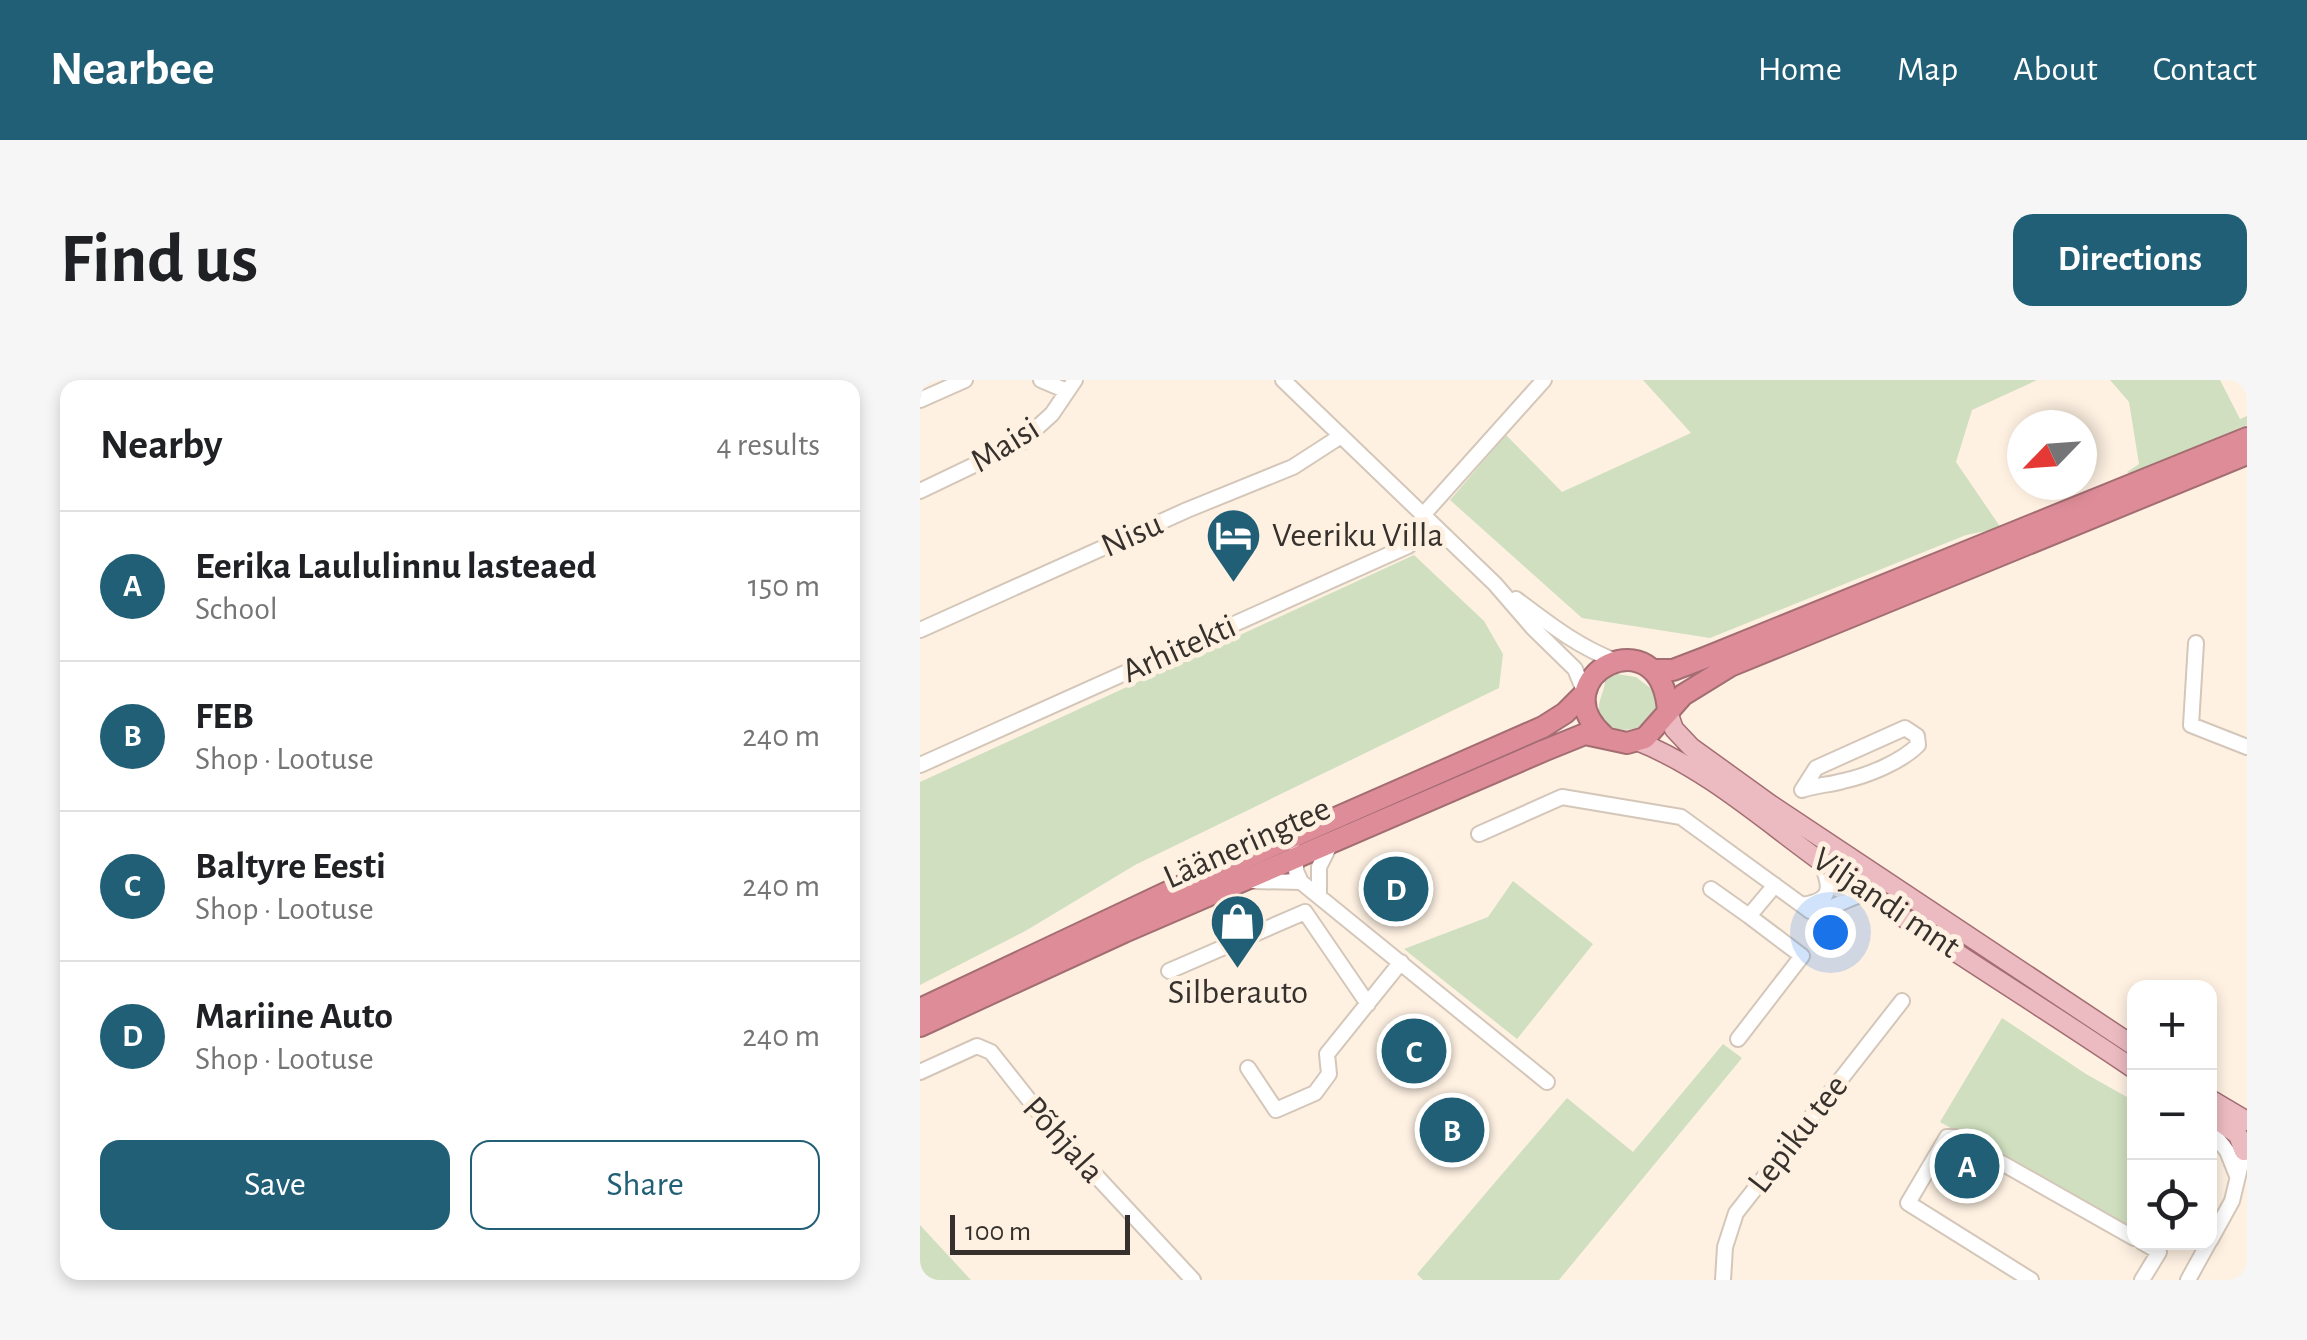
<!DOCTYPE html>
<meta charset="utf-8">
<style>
:root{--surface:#fff;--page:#f6f6f6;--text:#202124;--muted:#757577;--line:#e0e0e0;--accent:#215f76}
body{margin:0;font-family:"Alegreya Sans",sans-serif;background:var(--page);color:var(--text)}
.controls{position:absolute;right:30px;bottom:30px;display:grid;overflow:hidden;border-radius:20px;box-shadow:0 5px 15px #0003}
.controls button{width:90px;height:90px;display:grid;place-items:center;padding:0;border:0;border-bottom:2px solid var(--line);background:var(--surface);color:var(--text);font:50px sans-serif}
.compass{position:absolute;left:1087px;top:30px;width:90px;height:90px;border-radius:50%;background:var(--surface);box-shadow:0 5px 15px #0003;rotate:245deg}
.scale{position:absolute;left:30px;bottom:25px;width:180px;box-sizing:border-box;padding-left:10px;border:5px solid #36312c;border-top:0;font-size:28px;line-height:35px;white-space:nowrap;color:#36312c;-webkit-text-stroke:8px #fef1e2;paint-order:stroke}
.you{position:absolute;left:910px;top:552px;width:35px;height:35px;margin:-25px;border:8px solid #fff;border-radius:50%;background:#1a73e8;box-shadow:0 0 0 15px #1a73e833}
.badge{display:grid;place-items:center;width:65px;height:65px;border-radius:50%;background:var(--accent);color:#fff;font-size:32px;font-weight:700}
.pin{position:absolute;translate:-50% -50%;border:5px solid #fff;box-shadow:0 2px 10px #0006}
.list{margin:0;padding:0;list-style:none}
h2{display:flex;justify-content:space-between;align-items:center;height:130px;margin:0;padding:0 40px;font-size:42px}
h2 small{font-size:32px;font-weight:400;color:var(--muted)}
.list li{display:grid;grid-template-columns:65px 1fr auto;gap:30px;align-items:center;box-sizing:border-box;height:150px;padding:0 40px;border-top:2px solid var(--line)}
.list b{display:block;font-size:38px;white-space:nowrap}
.list p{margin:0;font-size:32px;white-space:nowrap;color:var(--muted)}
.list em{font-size:32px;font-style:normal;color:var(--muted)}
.actions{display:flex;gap:20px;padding:30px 40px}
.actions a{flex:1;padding:22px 0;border:2px solid var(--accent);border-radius:20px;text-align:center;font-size:35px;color:var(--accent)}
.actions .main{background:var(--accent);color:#fff}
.icon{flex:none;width:55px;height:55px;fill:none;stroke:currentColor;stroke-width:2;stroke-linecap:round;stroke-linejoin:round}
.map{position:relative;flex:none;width:1327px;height:900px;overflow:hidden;border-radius:20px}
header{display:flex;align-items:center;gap:60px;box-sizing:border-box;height:140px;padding:0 50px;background:var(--accent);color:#fff}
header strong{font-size:48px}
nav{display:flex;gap:55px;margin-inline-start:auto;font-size:35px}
.intro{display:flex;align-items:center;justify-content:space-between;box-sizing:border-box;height:240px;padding:0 60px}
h1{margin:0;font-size:70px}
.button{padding:25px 45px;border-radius:20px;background:var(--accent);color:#fff;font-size:35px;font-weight:700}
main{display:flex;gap:60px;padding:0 60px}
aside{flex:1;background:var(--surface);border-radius:20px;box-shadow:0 5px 15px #0003}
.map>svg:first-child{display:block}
</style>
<header>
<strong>Nearbee</strong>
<nav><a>Home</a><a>Map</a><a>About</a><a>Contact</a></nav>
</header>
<div class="intro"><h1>Find us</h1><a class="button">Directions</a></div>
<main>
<aside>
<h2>Nearby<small>4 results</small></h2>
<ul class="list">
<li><span class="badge">A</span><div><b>Eerika Laululinnu lasteaed</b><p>School</p></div><em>150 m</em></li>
<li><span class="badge">B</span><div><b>FEB</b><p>Shop · Lootuse</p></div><em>240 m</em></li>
<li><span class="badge">C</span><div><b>Baltyre Eesti</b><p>Shop · Lootuse</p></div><em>240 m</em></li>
<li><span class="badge">D</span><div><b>Mariine Auto</b><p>Shop · Lootuse</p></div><em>240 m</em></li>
</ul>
<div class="actions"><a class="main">Save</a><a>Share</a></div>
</aside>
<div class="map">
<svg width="1327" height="900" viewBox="0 0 1327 900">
<rect width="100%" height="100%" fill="#fef1e2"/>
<path fill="#cfdfbf" d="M 723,0 L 1117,0 L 1052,30 L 1036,82 L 1081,148 L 1046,155 L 790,258 L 662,238 L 530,120 L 586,55 L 642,112 L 771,53 Z
M 1190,0 L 1300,0 L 1320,39 L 1327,36 L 1327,45 L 1210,94 L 1207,92 L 1219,84 L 1209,22 Z
M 494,175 L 564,241 L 583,274 L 579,308 L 215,485 L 107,550 L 0,605 L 0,402 Z
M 697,294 L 716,297 L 734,311 L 737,329 L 727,345 C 711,352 683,354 679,330 C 678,319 686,309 685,298 Z
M 593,501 L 673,564 L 597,659 L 484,569 L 568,537 Z
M 1082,638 L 1166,694 L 1214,721 L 1214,842 L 1204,845 L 1020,742 Z
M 803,664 L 822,678 L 639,900 L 503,900 L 497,894 L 647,718 L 713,772 Z
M 0,845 L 51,900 L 0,900 Z"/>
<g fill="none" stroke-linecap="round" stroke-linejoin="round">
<defs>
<path id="minor" d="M 121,0 L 147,11
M 363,0 L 575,204 L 613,248 L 655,289 L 665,313
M 0,20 L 45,0
M 0,111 L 100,63 L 132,34 L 155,0
M 503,135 L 624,0
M 596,219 C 628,243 658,267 696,281
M 0,250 L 267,130 L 373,87 L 421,56
M 1276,263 L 1271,345 L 1327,367
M 985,348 L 997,356 L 998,365 C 981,382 947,396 923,401 C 909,405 896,405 882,410 L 896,388 Z
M 0,385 L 488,166 L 513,145
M 559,454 L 642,417 L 761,437 L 890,531 C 912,532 927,516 949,513
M 376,472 L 376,491 L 381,502 L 627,702
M 333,501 L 381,502
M 791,509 L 829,536
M 399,514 L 399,487 L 411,463
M 882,525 C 914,520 911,507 901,482
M 249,591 L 385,532 L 448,624
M 818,659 L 882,576 L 829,536 L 855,505
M 328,688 L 356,730 L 395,713 L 409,694 L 407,674 L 481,582
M 0,692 L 57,666 L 71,672 L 128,744 L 273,900
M 1290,749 L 1307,771 L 1317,796
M 1290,861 L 1312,821 L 1324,771
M 803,900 L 805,867 L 816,833 L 982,621
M 1111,900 L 988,823 L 1027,757 L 1036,757 L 1214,858
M 1222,900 L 1239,872 L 1222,862
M 1268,900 L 1289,862"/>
<path id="major" d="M 748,332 L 754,349 L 771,367 L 850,424 L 1214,666
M 717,361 C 790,390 850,446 914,491 C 1012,559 1115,622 1214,689
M 1290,719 L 1327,741
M 1290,735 L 1318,755 L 1324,771"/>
<path id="highway" d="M 734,290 L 753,290 L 787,277 L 1327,58
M 684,356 C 618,297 742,232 748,332
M 0,629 L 252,510 L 623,347 L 645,333 L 665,313
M 0,646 L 204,552 L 623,371 L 665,354 L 707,363 L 725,358 L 763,315 L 810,286 L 1327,74"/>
</defs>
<use href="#minor" stroke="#d4c7b9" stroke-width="18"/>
<use href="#major" stroke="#a36d72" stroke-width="21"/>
<use href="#highway" stroke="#a36d72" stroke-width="24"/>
<use href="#minor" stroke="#fff" stroke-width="14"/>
<use href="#major" stroke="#ebbbc1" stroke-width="18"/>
<use href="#highway" stroke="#de8d98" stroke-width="20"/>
</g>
<defs>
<symbol id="hotel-pin" viewBox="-11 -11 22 30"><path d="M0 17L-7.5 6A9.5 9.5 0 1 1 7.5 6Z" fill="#215f76" stroke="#fef1e2"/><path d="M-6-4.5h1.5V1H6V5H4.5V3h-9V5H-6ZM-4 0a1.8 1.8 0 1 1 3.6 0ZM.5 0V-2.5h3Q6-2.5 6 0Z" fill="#fff"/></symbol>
<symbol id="shop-pin" viewBox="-11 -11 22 30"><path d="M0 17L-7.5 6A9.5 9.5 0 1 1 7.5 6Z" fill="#215f76" stroke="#fef1e2"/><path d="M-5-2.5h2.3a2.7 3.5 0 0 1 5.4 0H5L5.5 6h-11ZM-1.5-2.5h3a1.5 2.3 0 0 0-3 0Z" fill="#fff"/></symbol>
</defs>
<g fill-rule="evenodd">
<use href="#hotel-pin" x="282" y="124" width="63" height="86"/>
<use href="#shop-pin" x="286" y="510" width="63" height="86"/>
</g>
<g text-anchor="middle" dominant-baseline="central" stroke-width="10" stroke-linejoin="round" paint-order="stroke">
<g font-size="35" fill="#36312c" stroke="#fef1e2">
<text transform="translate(85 65) rotate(-32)">Maisi</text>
<text transform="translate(212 155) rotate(-24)">Nisu</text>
<text transform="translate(259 269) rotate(-24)">Arhitekti</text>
<text transform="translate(327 463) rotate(-24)">Lääneringtee</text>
<text transform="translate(966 523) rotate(34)">Viljandi mnt</text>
<text transform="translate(878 754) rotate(-52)">Lepiku tee</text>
<text transform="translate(143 760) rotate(48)">Põhjala</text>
</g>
<g font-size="35" fill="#36312c" stroke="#fef1e2" text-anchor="start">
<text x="352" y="155">Veeriku Villa</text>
<text x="318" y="612" text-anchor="middle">Silberauto</text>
</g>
</g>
</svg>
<div class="controls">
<button>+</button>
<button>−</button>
<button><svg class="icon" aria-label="locate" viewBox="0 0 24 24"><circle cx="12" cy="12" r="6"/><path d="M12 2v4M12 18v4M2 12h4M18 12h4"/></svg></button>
</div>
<svg class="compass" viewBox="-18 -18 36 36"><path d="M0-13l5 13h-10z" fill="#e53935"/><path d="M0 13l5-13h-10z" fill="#757577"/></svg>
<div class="scale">100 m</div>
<div class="you"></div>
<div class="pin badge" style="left:1047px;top:786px">A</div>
<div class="pin badge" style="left:532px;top:750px">B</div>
<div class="pin badge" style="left:494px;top:671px">C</div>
<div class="pin badge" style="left:476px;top:509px">D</div>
</div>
</main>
